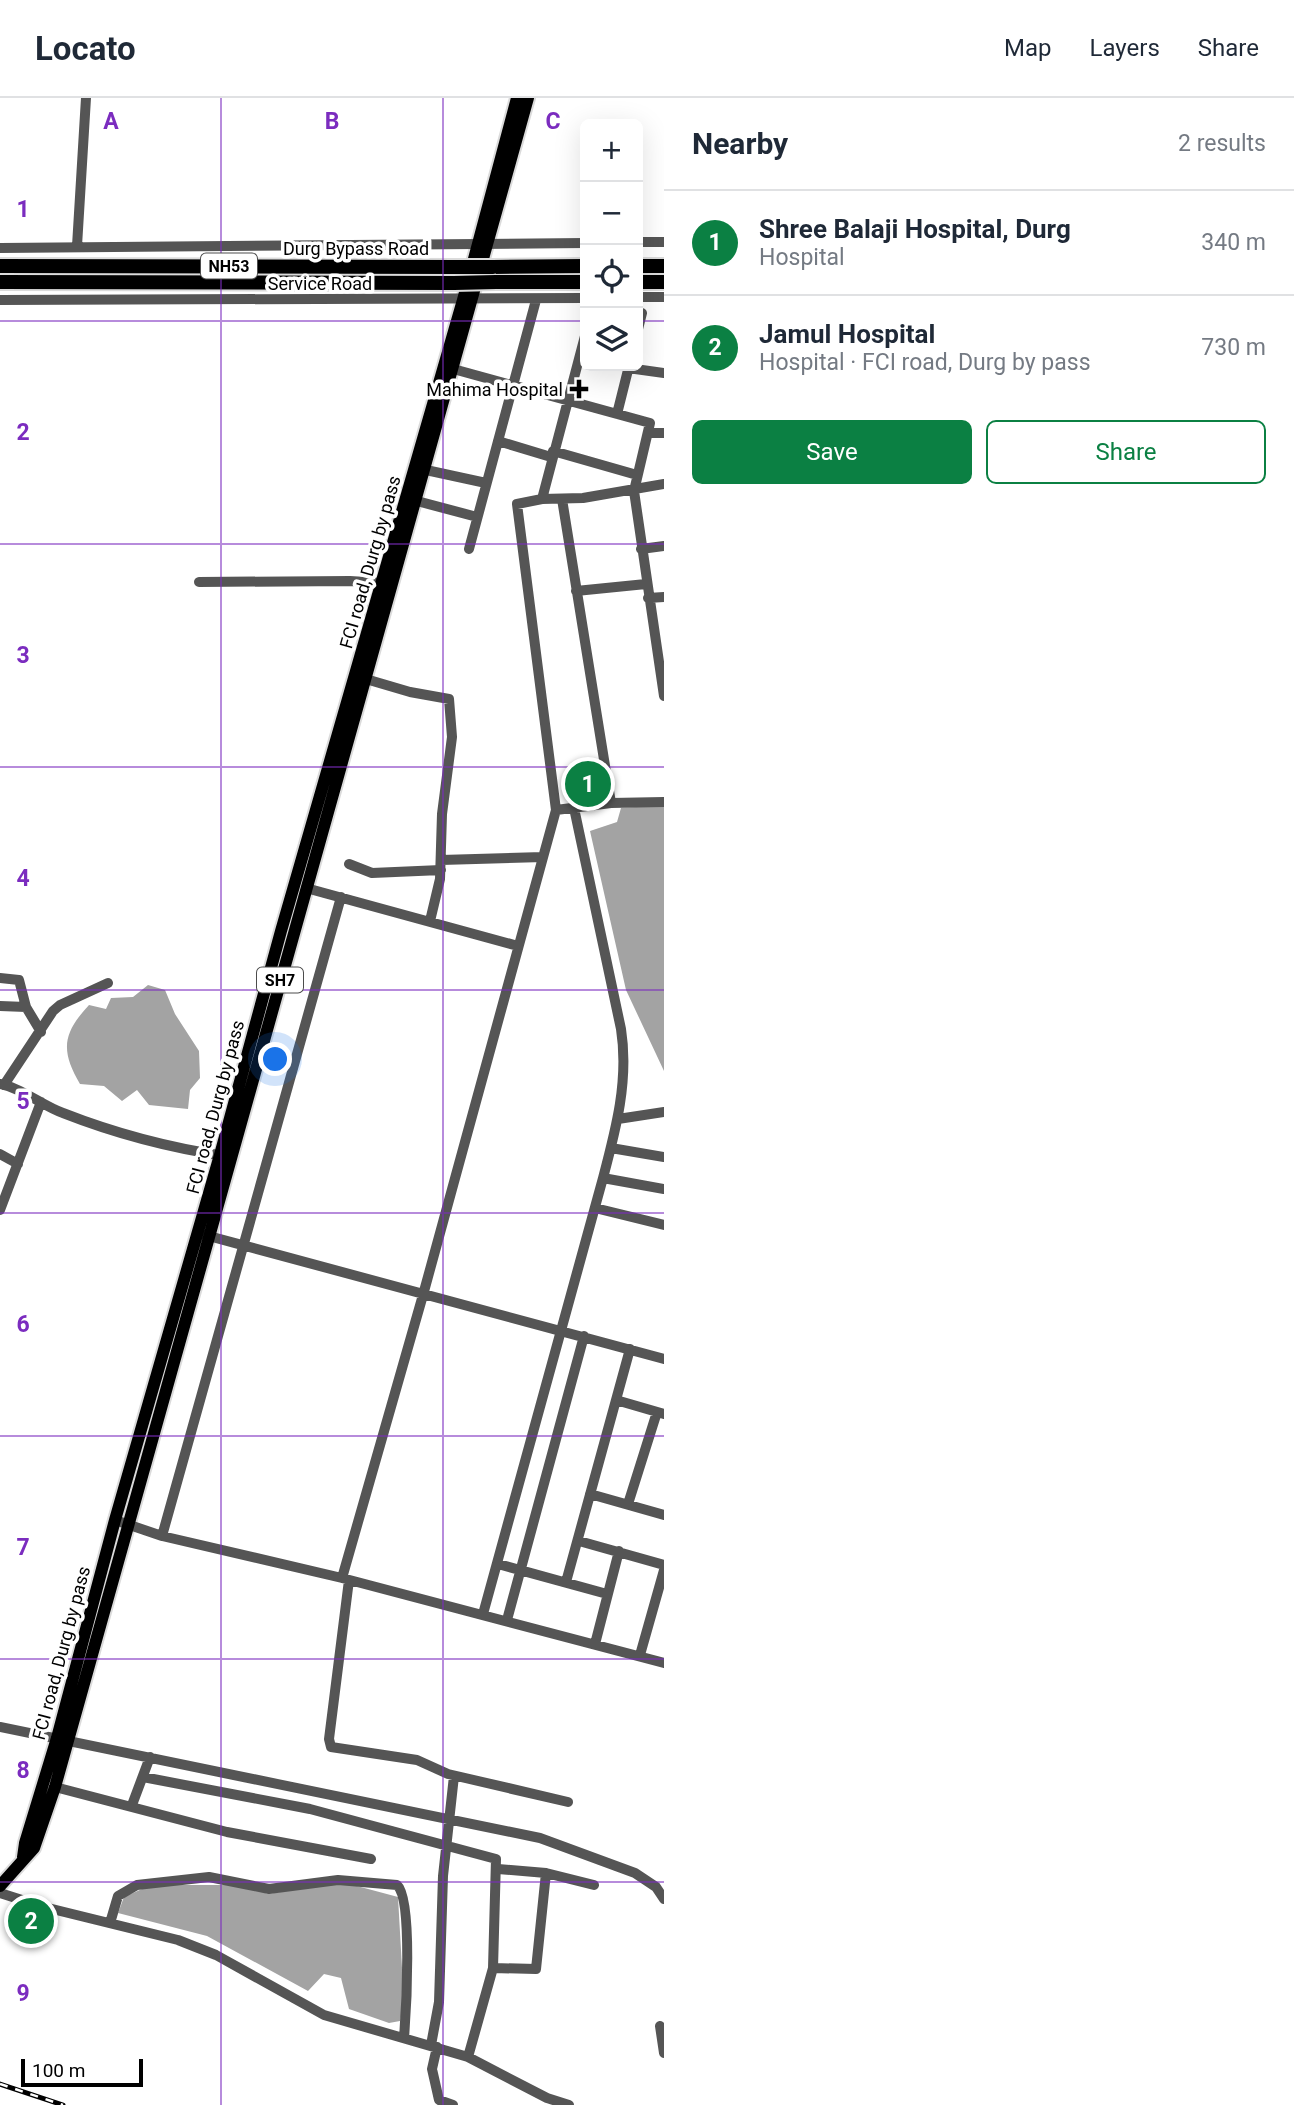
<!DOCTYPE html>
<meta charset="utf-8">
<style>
:root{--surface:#fff;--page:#f6f6f7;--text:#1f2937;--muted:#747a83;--line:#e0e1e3;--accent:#0b8043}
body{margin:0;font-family:Roboto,sans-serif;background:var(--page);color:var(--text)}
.controls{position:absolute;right:21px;top:21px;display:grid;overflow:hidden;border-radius:10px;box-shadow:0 7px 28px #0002}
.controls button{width:63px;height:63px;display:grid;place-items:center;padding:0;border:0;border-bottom:2px solid var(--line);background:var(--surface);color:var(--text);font:35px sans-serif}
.scale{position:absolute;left:21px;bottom:18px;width:122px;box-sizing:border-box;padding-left:7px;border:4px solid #000;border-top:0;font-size:19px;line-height:24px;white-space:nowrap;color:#000;-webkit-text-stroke:5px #fff;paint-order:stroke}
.you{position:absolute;left:276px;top:962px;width:24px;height:24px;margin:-18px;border:5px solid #fff;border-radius:50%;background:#1a73e8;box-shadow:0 0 0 10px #1a73e833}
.badge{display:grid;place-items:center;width:46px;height:46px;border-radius:50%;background:var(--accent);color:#fff;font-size:23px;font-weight:700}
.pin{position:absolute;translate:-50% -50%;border:4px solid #fff;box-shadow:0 2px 7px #0006}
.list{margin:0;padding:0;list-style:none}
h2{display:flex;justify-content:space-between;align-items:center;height:91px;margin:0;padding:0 28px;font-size:30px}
h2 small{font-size:23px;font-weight:400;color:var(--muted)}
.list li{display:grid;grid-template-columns:46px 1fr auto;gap:21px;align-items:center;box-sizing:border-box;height:105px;padding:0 28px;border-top:2px solid var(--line)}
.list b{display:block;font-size:26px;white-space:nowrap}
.list p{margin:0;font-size:23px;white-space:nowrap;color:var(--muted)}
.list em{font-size:23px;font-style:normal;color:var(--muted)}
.actions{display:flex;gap:14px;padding:21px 28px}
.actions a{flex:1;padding:16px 0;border:2px solid var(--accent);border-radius:10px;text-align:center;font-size:24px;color:var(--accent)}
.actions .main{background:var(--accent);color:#fff}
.icon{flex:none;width:38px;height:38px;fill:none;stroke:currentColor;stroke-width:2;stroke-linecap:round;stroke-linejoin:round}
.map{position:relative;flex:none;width:664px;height:2007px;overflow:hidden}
header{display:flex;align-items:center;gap:42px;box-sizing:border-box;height:98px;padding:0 35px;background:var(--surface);border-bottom:2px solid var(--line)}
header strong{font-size:33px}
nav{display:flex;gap:38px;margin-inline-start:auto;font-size:24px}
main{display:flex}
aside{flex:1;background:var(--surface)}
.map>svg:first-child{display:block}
</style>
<header>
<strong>Locato</strong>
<nav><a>Map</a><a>Layers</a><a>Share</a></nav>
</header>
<main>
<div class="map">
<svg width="664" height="2007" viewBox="0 0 664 2007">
<rect width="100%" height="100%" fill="#fff"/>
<path fill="#a3a3a3" d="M 664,707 L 664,973 L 626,892 L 590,733 L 617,724 L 621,710 Z
M 148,887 L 165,892 L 175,916 L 199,953 L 200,980 L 190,992 L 188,1011 L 149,1007 L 137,992 L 122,1003 L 104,988 L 80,986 C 60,952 63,935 89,907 L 106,911 L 111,900 L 133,899 Z
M 342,1784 L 398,1799 L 404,1905 L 400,1923 L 389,1925 L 349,1911 L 341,1880 L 324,1876 L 308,1893 L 207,1838 L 118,1815 L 124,1799 L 151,1787 L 243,1787 L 268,1796 Z"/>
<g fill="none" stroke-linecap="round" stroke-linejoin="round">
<defs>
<path id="major" d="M 23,1759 L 25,1745 L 57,1640 L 115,1422 L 220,1057 L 281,833 L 463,202 L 517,0
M 0,1788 L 34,1750 L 55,1689 L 528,0"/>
<path id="highway" d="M 0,168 L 458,169
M 638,168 L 664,168
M 493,169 L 585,168
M 0,184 L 454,185
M 496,184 L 585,184
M 638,184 L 664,184"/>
</defs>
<use href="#major" stroke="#dbdbdb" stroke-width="16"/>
<use href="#highway" stroke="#dbdbdb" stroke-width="18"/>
<path stroke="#555" stroke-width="10" d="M 638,144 L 664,144
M 77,148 L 86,0
M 0,150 L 585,145
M 638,199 L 664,199
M 0,202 L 585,200
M 638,231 L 642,215
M 446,269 L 650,325 L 634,393 L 664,598
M 628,270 L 664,275
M 617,316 L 629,268
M 650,335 L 664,335
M 498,343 L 551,359
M 553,353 L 637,377
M 426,372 L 486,385
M 542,401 L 585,238
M 562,401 L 611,705
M 417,403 L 477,419
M 469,451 L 536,202
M 641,451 L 664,448
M 199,484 L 350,483 L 382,485
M 576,493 L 646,486
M 648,500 L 664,499
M 359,579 L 410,594 L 449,601 L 452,639 L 442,716 L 440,781 L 430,823
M 556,712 L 611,705 L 664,704
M 441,762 L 543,759
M 349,766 L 372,775 L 441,772
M 306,790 L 518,848
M 0,880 L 19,882 L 26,909 L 41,934
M 0,908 L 26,909
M 0,986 C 24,991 41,1007 63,1015 C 114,1035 171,1050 225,1058
M 4,987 L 53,913 L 60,907 L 108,885
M 618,1021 L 664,1014
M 611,1050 L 664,1059
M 0,1056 L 18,1066
M 603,1080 L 664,1091
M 595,1110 L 664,1127
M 0,1112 L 41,1004
M 205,1137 L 664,1261
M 616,1302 L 664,1316
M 590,1396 L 664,1417
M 628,1406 L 657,1314
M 115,1422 L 162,1438 L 342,1480 L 664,1565
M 162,1438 L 341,799
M 579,1443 L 664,1467
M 498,1466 L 607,1496
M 342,1480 L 423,1197 L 556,712 L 517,406 L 542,401 L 583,400 L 664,386
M 349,1482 L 329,1641 L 331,1649 L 417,1662 L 448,1676 L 568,1704
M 566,1484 L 630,1251
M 483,1516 L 603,1080 C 616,1031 629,982 621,931 L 574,710
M 507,1522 L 584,1238
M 595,1546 L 619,1453
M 640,1557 L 664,1472
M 0,1629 L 540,1740 L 635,1775 L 656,1789 L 664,1801
M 143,1679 L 310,1711 L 496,1761 L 493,1870 L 468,1959
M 55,1689 L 227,1734 L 371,1761
M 132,1707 L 150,1659
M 498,1771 L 546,1775 L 594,1787
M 0,1795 L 44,1809 L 178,1842 L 216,1857 L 324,1917 L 468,1959 L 547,2000 L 569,2007
M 110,1825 L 118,1798 L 137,1787 L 209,1779 L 269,1791 L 338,1782 L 397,1787 C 413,1801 406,1915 404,1940
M 493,1870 L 536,1871 L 546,1775
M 660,1928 L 664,1955
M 431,1947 L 439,1904 L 443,1778 L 454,1678
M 437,1949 L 432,1971 L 439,2002 L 453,2007"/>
<use href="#major" stroke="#000" stroke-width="12"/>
<use href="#highway" stroke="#000" stroke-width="14"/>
<defs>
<path id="rail" d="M 0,1986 L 63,2007"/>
</defs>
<use href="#rail" stroke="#000" stroke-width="5"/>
<use href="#rail" stroke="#fff" stroke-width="2.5" stroke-dasharray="8" stroke-linecap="butt"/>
<defs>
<path id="highway-bridge" d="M 458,169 L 493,169
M 454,185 L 496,184"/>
</defs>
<use href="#highway-bridge" stroke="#dbdbdb" stroke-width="18" stroke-linecap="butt"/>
<use href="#highway-bridge" stroke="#000" stroke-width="14"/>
</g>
<path fill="none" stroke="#7b2cbf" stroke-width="2" stroke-opacity="0.55" d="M 221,0 L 221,2007M 443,0 L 443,2007M 0,223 L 585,223M 638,223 L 664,223M 0,446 L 664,446M 0,669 L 664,669M 0,892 L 664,892M 0,1115 L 664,1115M 0,1338 L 664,1338M 0,1561 L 664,1561M 0,1784 L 664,1784"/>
<path fill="#000" stroke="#fff" stroke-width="2.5" d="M575.5 280.5h7v7h7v7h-7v7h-7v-7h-7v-7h7z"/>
<g text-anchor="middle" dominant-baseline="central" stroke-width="7" stroke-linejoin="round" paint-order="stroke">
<g fill="#fff" stroke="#4c4c4c" stroke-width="2">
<rect x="201" y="155.5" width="56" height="25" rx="5"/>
<rect x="257" y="869.5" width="46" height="25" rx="5"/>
</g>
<g font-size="16" font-weight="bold" fill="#000">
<text x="229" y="168">NH53</text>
<text x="280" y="882">SH7</text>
</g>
<g font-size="18" fill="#000" stroke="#fff">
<text x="356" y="150">Durg Bypass Road</text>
<text x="320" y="185">Service Road</text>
<text transform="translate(370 464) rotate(-74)">FCI road, Durg by pass</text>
<text transform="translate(215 1009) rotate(-75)">FCI road, Durg by pass</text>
<text transform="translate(61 1555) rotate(-75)">FCI road, Durg by pass</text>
</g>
<g font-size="18" fill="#000" stroke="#fff" text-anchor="end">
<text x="563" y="291">Mahima Hospital</text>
</g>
</g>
<g font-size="23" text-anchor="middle" font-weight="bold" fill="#7b2cbf" stroke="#fff" stroke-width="7" stroke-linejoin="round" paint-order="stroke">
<text x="111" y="31">A</text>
<text x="332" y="31">B</text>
<text x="553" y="31">C</text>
<text x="23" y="119">1</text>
<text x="23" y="342">2</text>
<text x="23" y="565">3</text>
<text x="23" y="788">4</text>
<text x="23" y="1011">5</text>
<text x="23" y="1234">6</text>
<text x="23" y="1457">7</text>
<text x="23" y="1680">8</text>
<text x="23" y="1903">9</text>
</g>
</svg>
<div class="controls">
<button>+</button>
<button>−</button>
<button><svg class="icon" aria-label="locate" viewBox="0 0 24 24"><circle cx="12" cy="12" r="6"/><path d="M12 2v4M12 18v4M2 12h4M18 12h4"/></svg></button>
<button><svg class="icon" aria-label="layers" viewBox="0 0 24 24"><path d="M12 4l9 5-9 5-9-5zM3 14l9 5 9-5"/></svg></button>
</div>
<div class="scale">100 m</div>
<div class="you"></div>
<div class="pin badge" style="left:588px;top:686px">1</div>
<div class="pin badge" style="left:31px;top:1823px">2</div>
</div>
<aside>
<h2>Nearby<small>2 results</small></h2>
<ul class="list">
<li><span class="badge">1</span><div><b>Shree Balaji Hospital, Durg</b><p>Hospital</p></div><em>340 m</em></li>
<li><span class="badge">2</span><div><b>Jamul Hospital</b><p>Hospital · FCI road, Durg by pass</p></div><em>730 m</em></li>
</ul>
<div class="actions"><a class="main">Save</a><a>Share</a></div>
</aside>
</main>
